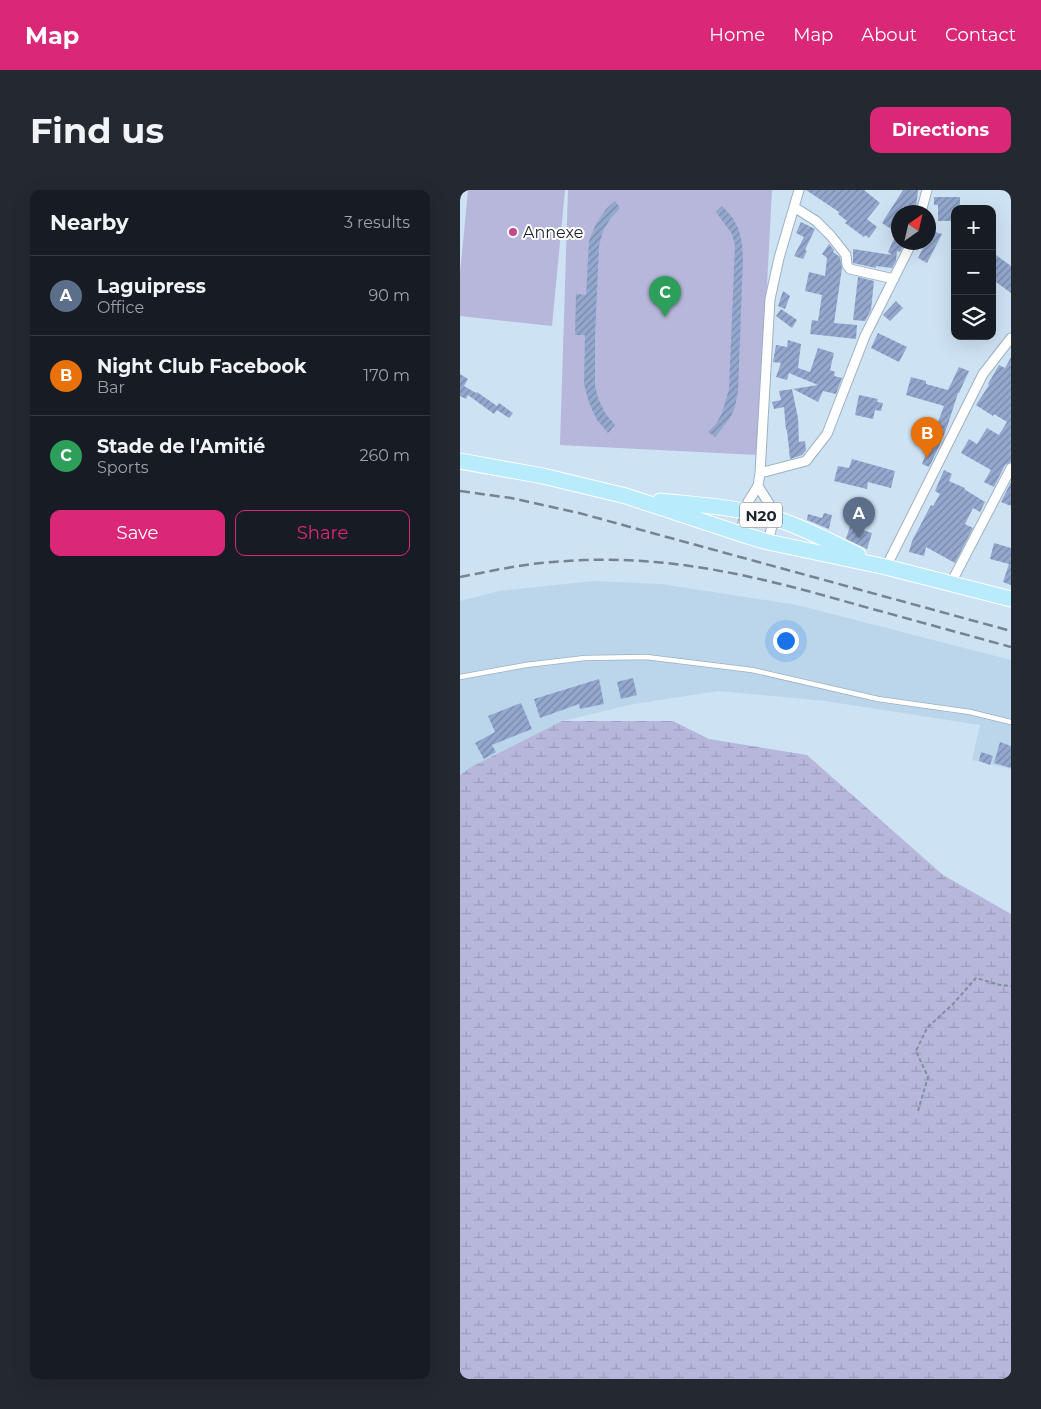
<!DOCTYPE html>
<meta charset="utf-8">
<style>
:root{--surface:#171b24;--page:#242831;--text:#f1f3f6;--muted:#9ea1a6;--line:#363941;--accent:#db2777}
body{margin:0;font-family:Montserrat,sans-serif;background:var(--page);color:var(--text)}
.controls{position:absolute;right:15px;top:15px;display:grid;overflow:hidden;border-radius:10px;box-shadow:0 5px 20px #0002}
.controls button{width:45px;height:45px;display:grid;place-items:center;padding:0;border:0;border-bottom:1px solid var(--line);background:var(--surface);color:var(--text);font:25px sans-serif}
.compass{position:absolute;left:431px;top:15px;width:45px;height:45px;border-radius:50%;background:var(--surface);box-shadow:0 5px 20px #0002;rotate:34deg}
.you{position:absolute;left:325px;top:450px;width:18px;height:18px;margin:-12px;border:4px solid #fff;border-radius:50%;background:#1a73e8;box-shadow:0 0 0 8px #1a73e833}
.badge{display:grid;place-items:center;width:32px;height:32px;border-radius:50%;background:var(--accent);color:#fff;font-size:16px;font-weight:700}
.pin{position:absolute;translate:-50% -41px;filter:drop-shadow(0 1px 2px #0008)}
.pin::after{content:'';position:absolute;top:26px;width:18px;height:15px;background:inherit;clip-path:polygon(0 0,100% 0,50% 100%)}
.list{margin:0;padding:0;list-style:none}
h2{display:flex;justify-content:space-between;align-items:center;height:65px;margin:0;padding:0 20px;font-size:21px}
h2 small{font-size:16px;font-weight:400;color:var(--muted)}
.list li{display:grid;grid-template-columns:32px 1fr auto;gap:15px;align-items:center;box-sizing:border-box;height:80px;padding:0 20px;border-top:1px solid var(--line)}
.list b{display:block;font-size:19px;white-space:nowrap}
.list p{margin:0;font-size:16px;white-space:nowrap;color:var(--muted)}
.list em{font-size:16px;font-style:normal;color:var(--muted)}
.actions{display:flex;gap:10px;padding:15px 20px}
.actions a{flex:1;padding:11px 0;border:1px solid var(--accent);border-radius:10px;text-align:center;font-size:18px;color:var(--accent)}
.actions .main{background:var(--accent);color:#fff}
.icon{flex:none;width:28px;height:28px;fill:none;stroke:currentColor;stroke-width:2;stroke-linecap:round;stroke-linejoin:round}
.map{position:relative;flex:none;width:551px;height:1189px;overflow:hidden;border-radius:10px}
header{display:flex;align-items:center;gap:30px;box-sizing:border-box;height:70px;padding:0 25px;background:var(--accent);color:#fff}
header strong{font-size:24px}
nav{display:flex;gap:28px;margin-inline-start:auto;font-size:18px}
.intro{display:flex;align-items:center;justify-content:space-between;box-sizing:border-box;height:120px;padding:0 30px}
h1{margin:0;font-size:35px}
.button{padding:12px 22px;border-radius:10px;background:var(--accent);color:#fff;font-size:18px;font-weight:700}
main{display:flex;gap:30px;padding:0 30px}
aside{flex:1;background:var(--surface);border-radius:10px;box-shadow:0 5px 20px #0002}
.map>svg:first-child{display:block}
</style>
<header>
<strong>Map</strong>
<nav><a>Home</a><a>Map</a><a>About</a><a>Contact</a></nav>
</header>
<div class="intro"><h1>Find us</h1><a class="button">Directions</a></div>
<main>
<aside>
<h2>Nearby<small>3 results</small></h2>
<ul class="list">
<li><span class="badge" style="background:#5c6f8a">A</span><div><b>Laguipress</b><p>Office</p></div><em>90 m</em></li>
<li><span class="badge" style="background:#e8710a">B</span><div><b>Night Club Facebook</b><p>Bar</p></div><em>170 m</em></li>
<li><span class="badge" style="background:#2e9e5b">C</span><div><b>Stade de l'Amitié</b><p>Sports</p></div><em>260 m</em></li>
</ul>
<div class="actions"><a class="main">Save</a><a>Share</a></div>
</aside>
<div class="map">
<svg width="551" height="1189" viewBox="0 0 551 1189">
<defs>
<pattern id="wetland-marsh" width="20" height="14" patternUnits="userSpaceOnUse" patternTransform="scale(1.25)"><rect width="20" height="14" fill="#b6b7da"/><path d="M1 5h8M5 5V1M11 12h8M15 12V8" fill="none" stroke="#9c9dbb"/></pattern>
<pattern id="building-hatch" width="6" height="6" patternUnits="userSpaceOnUse" patternTransform="scale(1.25)"><rect width="6" height="6" fill="#94a8cf"/><path d="M-1 1l2-2M0 6l6-6M5 7l2-2" fill="none" stroke="#7889a8"/></pattern>
</defs>
<rect width="100%" height="100%" fill="#cde2f3"/>
<path fill="#bbd6eb" d="M 134,391 L 201,394 L 337,415 L 551,470 L 551,579 L 512,570 L 520,535 L 365,511 L 258,501 L 174,514 L 102,531 L 11,577 L 0,585 L 0,411 L 39,401 Z"/>
<path fill="url(#wetland-marsh)" d="M 102,531 L 213,531 L 249,549 L 347,565 L 483,685 L 551,724 L 551,1189 L 0,1189 L 0,585 L 11,577 Z"/>
<path fill="#b6b7da" d="M 8,0 L 105,0 L 92,136 L 0,126 L 0,84 Z
M 108,0 L 312,0 L 298,265 L 100,255 Z"/>
<path fill="url(#building-hatch)" d="M 346,0 L 404,0 L 420,13 L 407,29 L 417,37 L 409,48 L 405,45 L 404,47 L 385,33 L 387,31 L 378,24 L 379,22 Z
M 443,0 L 458,0 L 456,18 L 443,17 L 441,22 L 438,22 L 438,27 L 431,39 L 422,33 Z
M 474,7 L 500,7 L 500,19 L 495,19 L 495,31 L 478,31 L 478,15 L 474,15 Z
M 155,11 L 160,18 L 150,29 L 143,41 L 139,56 L 135,146 L 135,195 L 138,208 L 145,223 L 155,235 L 148,243 L 137,230 L 129,213 L 124,194 L 125,145 L 115,145 L 116,104 L 126,105 L 129,51 L 136,34 L 146,19 Z
M 262,16 L 272,27 L 279,40 L 282,54 L 283,68 L 278,201 L 275,217 L 270,228 L 255,247 L 248,242 L 256,234 L 262,223 L 269,199 L 275,55 L 272,44 L 256,22 Z
M 341,32 L 355,39 L 345,60 L 347,61 L 343,69 L 334,66 L 344,47 L 336,43 Z
M 438,40 L 438,52 L 445,52 L 440,62 L 437,61 L 436,71 L 432,78 L 416,76 L 416,78 L 393,73 L 393,59 L 432,65 L 428,62 Z
M 468,40 L 482,44 L 467,73 L 458,68 L 466,52 L 468,52 Z
M 369,54 L 374,60 L 373,62 L 380,67 L 382,78 L 374,133 L 397,135 L 396,149 L 350,144 L 352,130 L 358,131 L 362,105 L 345,101 L 349,82 L 365,86 L 367,68 L 362,64 Z
M 532,62 L 551,76 L 551,103 L 532,89 Z
M 398,87 L 414,91 L 411,120 L 405,131 L 393,130 Z
M 323,101 L 330,106 L 325,119 L 318,116 Z
M 436,111 L 443,118 L 430,131 L 423,125 Z
M 321,119 L 337,130 L 332,138 L 316,126 Z
M 418,143 L 447,157 L 439,172 L 411,158 Z
M 328,150 L 341,154 L 338,178 L 350,182 L 358,158 L 374,163 L 370,180 L 375,182 L 374,186 L 382,188 L 376,204 L 363,201 L 358,212 L 333,199 L 358,195 L 329,183 L 327,190 L 316,187 L 321,173 L 313,172 L 316,155 L 327,157 Z
M 551,167 L 551,272 L 545,275 L 534,297 L 524,292 L 531,280 L 501,263 L 509,249 L 517,254 L 527,238 L 539,245 L 547,232 L 534,224 L 533,226 L 516,215 L 529,195 L 528,194 L 539,175 L 545,178 Z
M 499,177 L 509,181 L 499,203 L 498,203 L 487,237 L 478,259 L 469,277 L 462,274 L 484,216 L 446,205 L 451,187 L 466,191 L 466,194 L 488,200 Z
M 0,184 L 8,189 L 4,196 L 16,203 L 17,202 L 37,216 L 39,213 L 53,223 L 49,228 L 37,220 L 34,224 L 8,205 L 6,209 L 0,206 Z
M 332,199 L 338,228 L 339,252 L 345,251 L 346,260 L 342,265 L 330,269 L 327,240 L 326,240 L 324,217 L 314,219 L 312,212 L 321,210 L 319,201 Z
M 399,205 L 418,209 L 417,212 L 423,213 L 421,221 L 415,220 L 413,229 L 395,225 Z
M 392,269 L 435,281 L 431,298 L 408,292 L 407,299 L 374,291 L 378,276 L 389,278 Z
M 484,280 L 492,284 L 489,291 L 505,298 L 504,299 L 525,312 L 520,322 L 513,318 L 505,334 L 513,338 L 495,373 L 466,357 L 464,366 L 449,362 L 452,351 L 471,315 L 473,316 L 480,304 L 475,301 Z
M 551,292 L 551,316 L 541,312 Z
M 364,323 L 372,325 L 369,339 L 347,330 L 348,324 L 362,328 Z
M 390,336 L 412,343 L 407,359 L 386,349 Z
M 534,353 L 551,358 L 551,395 L 543,392 L 549,374 L 530,369 Z
M 173,488 L 177,505 L 161,509 L 157,492 Z
M 139,489 L 144,514 L 120,519 L 119,514 L 80,528 L 74,509 Z
M 61,513 L 72,539 L 32,555 L 36,562 L 24,569 L 15,553 L 35,542 L 28,526 Z
M 540,552 L 551,556 L 551,578 L 534,573 Z
M 521,562 L 533,566 L 530,575 L 519,571 Z"/>
<g fill="none" stroke-linecap="round" stroke-linejoin="round">
<defs>
<path id="lane" d="M 0,487 L 66,475 L 125,468 L 186,467 L 292,480 L 418,509 L 510,522 L 551,532"/>
<path id="street" d="M 334,17 L 356,31 L 371,46 L 386,65 L 387,75 L 390,79 L 434,89
M 461,22 L 467,0
M 300,283 L 346,271 L 367,244 L 405,146 L 452,52
M 298,296 L 311,317 L 314,328 L 308,352
M 281,344 L 285,322 L 288,312 L 298,296 L 300,283 L 310,109 L 319,68 L 339,0
M 426,377 L 523,184 L 551,148
M 491,393 L 551,278"/>
<path id="primary" d="M 0,271 L 83,286 L 166,306 L 281,344 L 308,352 L 426,377 L 551,409
M 200,311 C 238,315 277,317 314,328 C 343,337 371,352 398,365"/>
</defs>
<use href="#lane" stroke="#9db1c1" stroke-width="6"/>
<use href="#street" stroke="#9db1c1" stroke-width="11"/>
<use href="#primary" stroke="#fff" stroke-width="17"/>
<path stroke="#80909c" stroke-width="2" stroke-dasharray="4 2.5" stroke-linecap="butt" d="M 458,921 L 468,887 L 456,861 L 467,838 L 493,814 L 516,788 L 540,795 L 551,796"/>
<use href="#lane" stroke="#fff" stroke-width="4.5"/>
<use href="#street" stroke="#fff" stroke-width="9"/>
<use href="#primary" stroke="#b8ecfc" stroke-width="15"/>
<path stroke="#768490" stroke-width="2.5" stroke-dasharray="10 5" stroke-linecap="butt" d="M 0,301 L 51,308 L 119,323 L 551,441
M 0,387 C 31,381 62,374 93,372 C 127,369 162,369 195,372 C 265,378 331,396 398,415 C 449,429 500,443 551,457"/>
</g>
<circle fill="#c74690" stroke="#fff" stroke-width="2" cx="53" cy="42" r="5"/>
<g text-anchor="middle" dominant-baseline="central" stroke-width="4" stroke-linejoin="round" paint-order="stroke">
<rect fill="#fff" stroke="#62676b" stroke-width="1" x="280" y="312.5" width="42" height="25" rx="4"/>
<g font-size="15" font-weight="bold" fill="#1e262c">
<text x="301" y="325">N20</text>
</g>
<g font-size="16" fill="#1e262c" stroke="#fff" text-anchor="start">
<text x="63" y="42">Annexe</text>
</g>
</g>
</svg>
<div class="controls">
<button>+</button>
<button>−</button>
<button><svg class="icon" aria-label="layers" viewBox="0 0 24 24"><path d="M12 4l9 5-9 5-9-5zM3 14l9 5 9-5"/></svg></button>
</div>
<svg class="compass" viewBox="-18 -18 36 36"><path d="M0-13l5 13h-10z" fill="#e53935"/><path d="M0 13l5-13h-10z" fill="#9ea1a6"/></svg>
<div class="you"></div>
<div class="pin badge" style="left:399px;top:348px;background:#5c6f8a">A</div>
<div class="pin badge" style="left:467px;top:268px;background:#e8710a">B</div>
<div class="pin badge" style="left:205px;top:127px;background:#2e9e5b">C</div>
</div>
</main>
